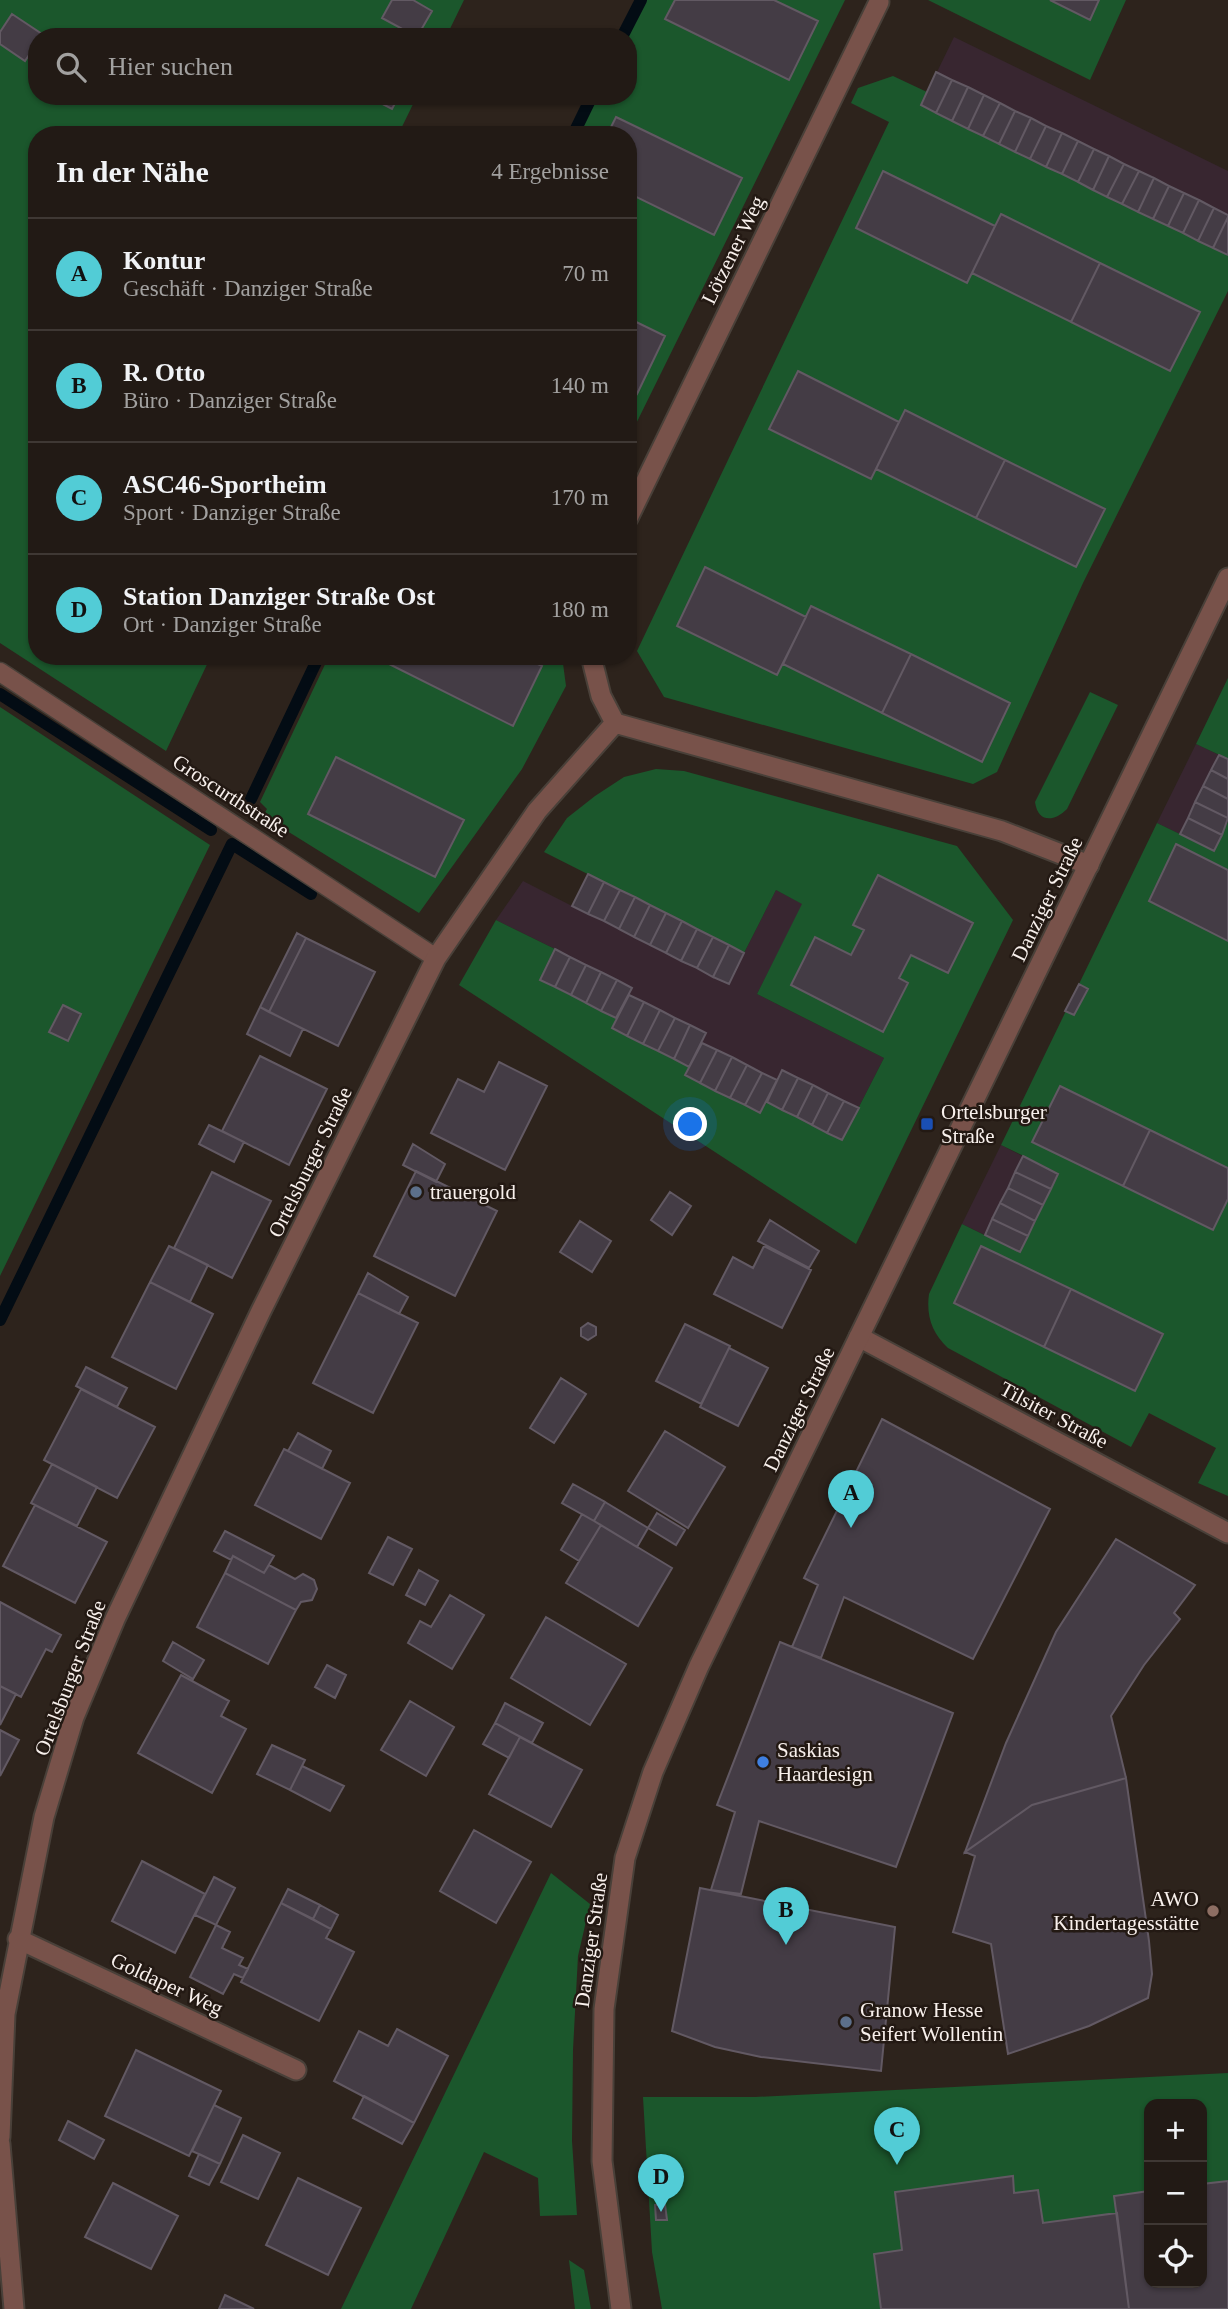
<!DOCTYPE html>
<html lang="de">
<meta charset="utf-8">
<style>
:root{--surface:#221a15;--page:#2e2722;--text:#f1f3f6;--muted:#a2a1a0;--line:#3f3834;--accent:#52ccd6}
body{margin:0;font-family:"Times New Roman",serif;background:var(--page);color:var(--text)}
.controls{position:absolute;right:21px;bottom:21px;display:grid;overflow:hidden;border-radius:14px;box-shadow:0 2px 5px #0004}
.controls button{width:63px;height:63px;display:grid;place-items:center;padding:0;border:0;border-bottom:2px solid var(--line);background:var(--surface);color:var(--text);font:35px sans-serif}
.you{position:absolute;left:691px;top:1125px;width:24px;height:24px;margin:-18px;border:5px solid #fff;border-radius:50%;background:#1a73e8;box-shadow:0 0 0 10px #1a73e833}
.badge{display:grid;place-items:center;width:46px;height:46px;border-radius:50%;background:var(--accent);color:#111;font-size:23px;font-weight:700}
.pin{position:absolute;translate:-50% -58px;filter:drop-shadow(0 2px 4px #0008)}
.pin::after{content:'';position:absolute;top:37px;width:24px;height:21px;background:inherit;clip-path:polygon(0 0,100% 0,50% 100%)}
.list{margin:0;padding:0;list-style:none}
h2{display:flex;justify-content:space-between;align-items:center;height:91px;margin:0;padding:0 28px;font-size:30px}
h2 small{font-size:23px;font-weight:400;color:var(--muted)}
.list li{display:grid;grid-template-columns:46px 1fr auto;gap:21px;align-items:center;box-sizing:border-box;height:112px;padding:0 28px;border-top:2px solid var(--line)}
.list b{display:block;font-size:26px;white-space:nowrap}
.list p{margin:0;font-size:23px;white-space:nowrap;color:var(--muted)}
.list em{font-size:23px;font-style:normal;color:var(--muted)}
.icon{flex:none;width:38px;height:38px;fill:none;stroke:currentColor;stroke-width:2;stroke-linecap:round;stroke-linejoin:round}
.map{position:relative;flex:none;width:1228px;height:2309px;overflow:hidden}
.search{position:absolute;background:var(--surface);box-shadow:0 2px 5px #0004;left:28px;top:28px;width:609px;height:77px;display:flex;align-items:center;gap:18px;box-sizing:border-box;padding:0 24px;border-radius:28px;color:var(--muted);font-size:26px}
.panel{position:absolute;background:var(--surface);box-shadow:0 2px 5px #0004;left:28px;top:126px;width:609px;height:539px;border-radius:28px}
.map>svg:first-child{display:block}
</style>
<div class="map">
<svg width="1228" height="2309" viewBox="0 0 1228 2309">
<rect width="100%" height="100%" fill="#2d231c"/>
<path fill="#382630" d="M 954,37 L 1228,171 L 1228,255 L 921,105 Z
M 1196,744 L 1228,759 L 1228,822 L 1214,851 L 1157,823 Z
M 588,874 L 744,953 L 776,890 L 803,904 L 757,994 L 884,1058 L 842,1140 L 767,1102 L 760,1113 L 685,1075 L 689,1067 L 612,1028 L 616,1018 L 540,980 L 555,949 L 496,920 L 523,881 L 572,906 Z
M 1001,1145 L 1058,1174 L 1020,1252 L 962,1224 Z"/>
<path fill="#1b572c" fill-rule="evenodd" d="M 0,0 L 464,0 L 446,37 L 37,37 L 37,96 L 417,96 L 398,135 L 37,135 L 37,656 L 211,656 L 166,751 L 0,643 Z
M 643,0 L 845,0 L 628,440 L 628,135 L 576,135 L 596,96 L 628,96 L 628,37 L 625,37 Z
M 928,0 L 1126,0 L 1090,80 Z
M 893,76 L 927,92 L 921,105 L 1228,255 L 1228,291 L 1083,583 L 997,772 L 973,784 L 664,697 L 637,651 L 889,122 L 851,103 L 858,88 Z
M 329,656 L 562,656 L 566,686 L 522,769 L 419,913 L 263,816 L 267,809 L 260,802 Z
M 1228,678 L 1228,759 L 1196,744 Z
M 1090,692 L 1118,705 L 1067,809 C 1054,822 1038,823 1035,802 Z
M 0,707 L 210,845 L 0,1276 Z
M 656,769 L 684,771 L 957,846 L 1013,920 L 856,1244 L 459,985 L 496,920 L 555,949 L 540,980 L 616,1018 L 612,1028 L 689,1067 L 685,1075 L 760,1113 L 767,1102 L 842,1140 L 884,1058 L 757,994 L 802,904 L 776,890 L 744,953 L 544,852 L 567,818 L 595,796 L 624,777 Z
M 1228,822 L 1228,1496 L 1198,1483 L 1216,1448 L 1149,1413 L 1131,1447 L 948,1348 C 932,1333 926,1316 929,1294 L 962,1224 L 1019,1252 L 1058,1173 L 1001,1145 L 1157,823 L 1213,850 Z
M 551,1873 L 590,1904 L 578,1956 L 573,2050 L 572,2141 L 577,2215 L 540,2216 L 538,2178 L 484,2152 L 411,2309 L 341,2309 Z
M 1228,2073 L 1228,2309 L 662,2309 L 652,2252 L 643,2097 L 755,2097 ZM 1149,2104 L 1202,2104 L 1202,2283 L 1149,2283 Z
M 569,2260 L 584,2270 L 591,2309 L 575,2309 Z"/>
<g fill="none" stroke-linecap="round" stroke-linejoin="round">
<path stroke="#030c14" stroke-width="12" d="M 622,37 L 641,0
M 573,135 L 592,96
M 0,694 L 211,830
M 251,799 L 319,656
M 0,1320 L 232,844 L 311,894"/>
</g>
<path fill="#443c45" stroke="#625963" stroke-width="2" d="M 392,0 L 413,0 L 432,11 L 417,37 L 382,18 Z
M 675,0 L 774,0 L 818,21 L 789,80 L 665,19 Z
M 1050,0 L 1099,0 L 1090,20 Z
M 12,14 L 42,34 L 37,37 L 37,43 L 25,61 L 0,44 L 0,32 Z
M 936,72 L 952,80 L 936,113 L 921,105 Z
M 952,80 L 968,87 L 952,121 L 936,113 Z
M 968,87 L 984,95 L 968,129 L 952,121 Z
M 984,95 L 1000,103 L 983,136 L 968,129 Z
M 367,96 L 399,96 L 392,109 Z
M 1000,103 L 1015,111 L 999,144 L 983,136 Z
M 1015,111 L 1031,118 L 1015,152 L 999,144 Z
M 616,117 L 742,178 L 714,235 L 628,193 L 628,135 L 607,135 Z
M 1031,118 L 1046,126 L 1030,159 L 1015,152 Z
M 1046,126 L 1062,133 L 1046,167 L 1030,159 Z
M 1062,133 L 1078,141 L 1062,174 L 1046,167 Z
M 1078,141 L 1094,149 L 1078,182 L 1062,174 Z
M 1094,149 L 1109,156 L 1093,190 L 1078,182 Z
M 1109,156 L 1124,164 L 1107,197 L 1093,190 Z
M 1124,164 L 1139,171 L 1122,204 L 1107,197 Z
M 883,171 L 995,226 L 967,283 L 856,228 Z
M 1139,171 L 1154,178 L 1138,212 L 1122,204 Z
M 1154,178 L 1169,186 L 1153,219 L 1138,212 Z
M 1169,186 L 1184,193 L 1168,226 L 1153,219 Z
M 1184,193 L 1199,200 L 1183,233 L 1168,226 Z
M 1199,200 L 1214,208 L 1198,241 L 1183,233 Z
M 1214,208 L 1228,215 L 1228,217 L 1213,248 L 1198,241 Z
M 1001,214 L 1100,263 L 1071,322 L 972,273 Z
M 1228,217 L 1228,255 L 1213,248 Z
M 1100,263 L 1200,312 L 1170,371 L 1071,322 Z
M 628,318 L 665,336 L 637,394 L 628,389 Z
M 798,371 L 899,422 L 871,479 L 769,429 Z
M 905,410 L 1005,460 L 976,518 L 876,469 Z
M 1005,460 L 1105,509 L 1076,567 L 976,518 Z
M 705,567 L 806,617 L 777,675 L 677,626 Z
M 811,606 L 911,654 L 882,713 L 783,664 Z
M 911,654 L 1010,703 L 982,762 L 882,713 Z
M 388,656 L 521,656 L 542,666 L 513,726 L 385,662 Z
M 1219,755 L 1228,759 L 1228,779 L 1211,770 Z
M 336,757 L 464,820 L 435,877 L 308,814 Z
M 1211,770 L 1228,779 L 1228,799 L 1203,786 Z
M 1203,786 L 1228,799 L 1228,818 L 1195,802 Z
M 1195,802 L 1228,818 L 1222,835 L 1188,818 Z
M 1188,818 L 1222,835 L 1214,851 L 1180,834 Z
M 1176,844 L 1228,870 L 1228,941 L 1149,901 Z
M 588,874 L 604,882 L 588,914 L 572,906 Z
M 878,875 L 973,923 L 948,973 L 911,955 L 899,978 L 908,983 L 883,1032 L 791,985 L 815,937 L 851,955 L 864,930 L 853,925 Z
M 604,882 L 620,890 L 604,921 L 588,914 Z
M 620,890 L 635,897 L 619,929 L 604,921 Z
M 635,897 L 650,905 L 634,937 L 619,929 Z
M 650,905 L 666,913 L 650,945 L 634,937 Z
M 666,913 L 682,921 L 666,953 L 650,945 Z
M 682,921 L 697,929 L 681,961 L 666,953 Z
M 697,929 L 713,937 L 697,968 L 681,961 Z
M 297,933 L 306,938 L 269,1012 L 260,1007 Z
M 713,937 L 729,945 L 713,977 L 697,968 Z
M 306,938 L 375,972 L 338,1046 L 269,1012 Z
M 729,945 L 744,953 L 729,984 L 713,977 Z
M 555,949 L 570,957 L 555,987 L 540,980 Z
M 570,957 L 586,965 L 571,995 L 555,987 Z
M 586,965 L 601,972 L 586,1003 L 571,995 Z
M 601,972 L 617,980 L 601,1011 L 586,1003 Z
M 617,980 L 632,988 L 616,1018 L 601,1011 Z
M 1079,984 L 1088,989 L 1074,1015 L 1065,1011 Z
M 629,995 L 644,1002 L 627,1036 L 612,1028 Z
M 644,1002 L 660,1010 L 643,1044 L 627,1036 Z
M 63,1005 L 81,1014 L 68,1041 L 49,1032 Z
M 260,1007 L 303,1029 L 290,1056 L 247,1034 Z
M 660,1010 L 675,1018 L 658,1051 L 643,1044 Z
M 675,1018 L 690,1025 L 674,1059 L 658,1051 Z
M 690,1025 L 706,1033 L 689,1067 L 674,1059 Z
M 702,1043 L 717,1050 L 700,1083 L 685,1075 Z
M 717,1050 L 732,1057 L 715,1091 L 700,1083 Z
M 260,1056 L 327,1089 L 289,1165 L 222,1131 Z
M 732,1057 L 747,1065 L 730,1098 L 715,1091 Z
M 499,1062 L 547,1086 L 505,1170 L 431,1133 L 458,1079 L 484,1092 Z
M 747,1065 L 762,1073 L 745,1105 L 730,1098 Z
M 782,1070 L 798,1078 L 782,1110 L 767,1102 Z
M 762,1073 L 777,1080 L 760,1113 L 745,1105 Z
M 798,1078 L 813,1085 L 797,1117 L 782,1110 Z
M 813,1085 L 828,1093 L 812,1125 L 797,1117 Z
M 1060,1086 L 1150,1130 L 1123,1186 L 1032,1142 Z
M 828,1093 L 844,1101 L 827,1133 L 812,1125 Z
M 844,1101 L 859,1108 L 842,1140 L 827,1133 Z
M 209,1125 L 244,1142 L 234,1162 L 199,1144 Z
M 1150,1130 L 1228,1168 L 1228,1199 L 1213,1230 L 1123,1186 Z
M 413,1144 L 445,1164 L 436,1182 L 403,1165 Z
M 1023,1156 L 1058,1174 L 1051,1189 L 1015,1172 Z
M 416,1171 L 497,1211 L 455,1296 L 374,1256 Z
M 212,1172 L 271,1201 L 232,1278 L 174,1248 Z
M 1015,1172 L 1051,1189 L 1043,1205 L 1008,1188 Z
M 1008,1188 L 1043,1205 L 1035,1221 L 1000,1203 Z
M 670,1192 L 691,1206 L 672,1235 L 651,1220 Z
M 1000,1203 L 1035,1221 L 1028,1236 L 992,1219 Z
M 992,1219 L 1028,1236 L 1020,1252 L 985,1235 Z
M 770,1220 L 819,1251 L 809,1268 L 758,1241 Z
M 580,1221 L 611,1241 L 592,1272 L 560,1252 Z
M 169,1246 L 208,1265 L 190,1302 L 150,1282 Z
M 764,1246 L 811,1270 L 782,1328 L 714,1294 L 733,1257 L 753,1268 Z
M 981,1246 L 1071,1289 L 1044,1347 L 954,1303 Z
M 368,1273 L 408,1297 L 399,1314 L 358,1293 Z
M 150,1282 L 213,1314 L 176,1389 L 112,1357 Z
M 1071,1289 L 1163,1334 L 1135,1391 L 1044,1347 Z
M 358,1293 L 418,1323 L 373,1413 L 313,1383 Z
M 588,1323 L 596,1327 L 596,1335 L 588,1340 L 581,1336 L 581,1328 Z
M 685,1324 L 730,1346 L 701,1404 L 656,1381 Z
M 729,1348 L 768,1368 L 738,1426 L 700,1407 Z
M 86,1367 L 127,1388 L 117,1407 L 76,1386 Z
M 561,1378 L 586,1394 L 554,1443 L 530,1428 Z
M 81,1389 L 155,1427 L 117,1498 L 44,1460 Z
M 882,1419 L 1050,1509 L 973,1659 L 844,1597 L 821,1658 L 792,1647 L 818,1585 L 804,1578 Z
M 665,1431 L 725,1467 L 688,1528 L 628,1491 Z
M 298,1433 L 331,1451 L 322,1469 L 288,1451 Z
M 284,1449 L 350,1483 L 321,1539 L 255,1505 Z
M 52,1464 L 97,1487 L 77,1526 L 31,1503 Z
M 573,1484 L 605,1502 L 594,1521 L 562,1503 Z
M 605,1502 L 648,1528 L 637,1547 L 594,1521 Z
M 35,1505 L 107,1542 L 75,1603 L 3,1566 Z
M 657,1513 L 685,1530 L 676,1545 L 648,1528 Z
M 582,1514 L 601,1525 L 579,1561 L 561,1550 Z
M 601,1525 L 672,1568 L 638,1626 L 566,1583 Z
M 225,1531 L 274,1556 L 264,1573 L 233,1556 L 231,1560 L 214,1551 Z
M 388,1537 L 412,1549 L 393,1585 L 369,1573 Z
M 1116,1539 L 1195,1585 L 1174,1613 L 1180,1619 L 1144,1665 L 1111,1716 L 1126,1778 L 1032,1805 L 965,1852 L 1006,1743 L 1056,1632 Z
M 233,1556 L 264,1573 L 269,1565 L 295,1579 L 303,1574 L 314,1580 L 317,1589 L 312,1600 L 301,1602 L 296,1610 L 225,1573 Z
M 419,1570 L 438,1581 L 425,1605 L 406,1595 Z
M 225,1573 L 296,1610 L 268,1664 L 197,1627 Z
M 450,1595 L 484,1615 L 452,1669 L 408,1643 L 420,1621 L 431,1627 Z
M 0,1602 L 61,1635 L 52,1652 L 46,1649 L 21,1697 L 0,1686 Z
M 546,1617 L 626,1664 L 590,1725 L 511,1678 Z
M 173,1642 L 204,1660 L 193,1679 L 163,1661 Z
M 780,1642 L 953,1713 L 896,1867 L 759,1821 L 741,1894 L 711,1890 L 735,1812 L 717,1805 Z
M 327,1665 L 346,1675 L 335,1698 L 315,1687 Z
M 181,1675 L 229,1701 L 221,1716 L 246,1729 L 212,1793 L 138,1753 Z
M 0,1686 L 16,1694 L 0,1725 Z
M 410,1701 L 454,1727 L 426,1776 L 381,1750 Z
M 505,1703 L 543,1723 L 532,1743 L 495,1723 Z
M 495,1723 L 520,1737 L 509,1758 L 483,1744 Z
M 0,1730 L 19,1740 L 0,1776 Z
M 520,1737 L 582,1770 L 551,1827 L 489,1794 Z
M 272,1745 L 305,1760 L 290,1790 L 257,1774 Z
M 302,1766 L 344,1786 L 330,1811 L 290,1790 Z
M 1126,1778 L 1149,1941 L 1152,1974 L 1148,1998 L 1089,2026 L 1008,2054 L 991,1944 L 953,1932 L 975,1856 L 965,1852 L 1032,1805 Z
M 474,1830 L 531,1862 L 496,1923 L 440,1891 Z
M 142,1861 L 205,1894 L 175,1953 L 112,1921 Z
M 214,1877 L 235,1888 L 216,1925 L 195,1915 Z
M 700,1888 L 895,1927 L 881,2071 L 761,2057 L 715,2047 L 672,2031 Z
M 288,1889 L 320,1905 L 313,1919 L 281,1903 Z
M 281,1903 L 331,1929 L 326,1938 L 354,1952 L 319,2021 L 241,1982 Z
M 320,1905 L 338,1915 L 331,1929 L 313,1919 Z
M 216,1925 L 230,1932 L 222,1948 L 243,1958 L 239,1965 L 248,1969 L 243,1978 L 234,1974 L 223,1994 L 190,1977 Z
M 397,2029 L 448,2056 L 414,2123 L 334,2081 L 359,2031 L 388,2046 Z
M 136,2050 L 221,2091 L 189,2156 L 105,2116 Z
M 364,2096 L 414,2123 L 402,2144 L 353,2118 Z
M 214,2105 L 241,2118 L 220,2164 L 192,2151 Z
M 68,2121 L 104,2140 L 94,2159 L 59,2140 Z
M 243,2135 L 280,2153 L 258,2199 L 221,2182 Z
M 199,2154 L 220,2164 L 209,2185 L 189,2176 Z
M 1013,2176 L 1014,2193 L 1038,2190 L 1043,2223 L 1117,2213 L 1129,2309 L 881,2309 L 874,2254 L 902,2250 L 895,2192 Z
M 298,2178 L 361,2208 L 328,2275 L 266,2245 Z
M 1228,2181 L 1228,2309 L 1129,2309 L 1114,2196 L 1149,2191 L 1149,2283 L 1202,2283 L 1202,2184 Z
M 113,2183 L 178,2216 L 151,2269 L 85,2237 Z
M 665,2204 L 667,2220 L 656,2220 L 655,2205 Z
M 225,2295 L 254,2309 L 219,2309 Z"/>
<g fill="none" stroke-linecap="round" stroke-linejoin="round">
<defs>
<path id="service" d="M 0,672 L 436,958"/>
<path id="minor" d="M 628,518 L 879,2
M 591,656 L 601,696 L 615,723
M 859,1337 L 1228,1533
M 18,1939 L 296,2070
M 0,2137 L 5,2014 L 44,1817 L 74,1717 L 115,1619 L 261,1311 L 436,958 L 537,811 L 615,723 L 1002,831 L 1089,865
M 0,2144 L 14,2309"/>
<path id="tertiary" d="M 621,2309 L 602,2161 L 604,2009 L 625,1858 L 653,1772 L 699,1666 L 1228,578"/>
</defs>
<use href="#service" stroke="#494039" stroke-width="21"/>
<use href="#minor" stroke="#494039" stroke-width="23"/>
<use href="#tertiary" stroke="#494039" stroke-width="23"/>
<use href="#service" stroke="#78524a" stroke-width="18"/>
<use href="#minor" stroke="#78524a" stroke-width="19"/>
<use href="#tertiary" stroke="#78524a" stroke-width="19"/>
</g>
<rect fill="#1a4fb4" stroke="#231913" stroke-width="2.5" x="920" y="1117" width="14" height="14" rx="3.5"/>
<g fill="#5c6f8a" stroke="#231913" stroke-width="2.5">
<circle cx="416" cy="1192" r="7"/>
<circle cx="846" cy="2022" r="7"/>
</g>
<circle fill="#3f7fe0" stroke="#231913" stroke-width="2.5" cx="763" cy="1762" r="7"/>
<circle fill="#8d6e63" stroke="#231913" stroke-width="2.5" cx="1213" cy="1911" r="7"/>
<g text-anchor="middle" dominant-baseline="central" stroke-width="5" stroke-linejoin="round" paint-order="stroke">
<g font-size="21" fill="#f8f0ec" stroke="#231913">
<text transform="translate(733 250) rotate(-64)">Lötzener Weg</text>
<text transform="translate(231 796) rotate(33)">Groscurthstraße</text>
<text transform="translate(1047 899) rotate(-64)">Danziger Straße</text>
<text transform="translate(310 1162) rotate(-64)">Ortelsburger Straße</text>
<text transform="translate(799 1409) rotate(-64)">Danziger Straße</text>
<text transform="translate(1054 1415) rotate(28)">Tilsiter Straße</text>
<text transform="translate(70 1678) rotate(-69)">Ortelsburger Straße</text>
<text transform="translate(591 1940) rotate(-82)">Danziger Straße</text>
<text transform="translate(167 1984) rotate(25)">Goldaper Weg</text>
</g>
<g font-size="21" fill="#f8f0ec" stroke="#231913" text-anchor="start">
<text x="941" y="1112">Ortelsburger<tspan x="941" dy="24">Straße</tspan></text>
<text x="430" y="1192">trauergold</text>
<text x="777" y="1750">Saskias<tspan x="777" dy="24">Haardesign</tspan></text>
<text x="1199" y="1899" text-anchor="end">AWO<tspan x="1199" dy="24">Kindertagesstätte</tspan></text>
<text x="860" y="2010">Granow Hesse<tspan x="860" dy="24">Seifert Wollentin</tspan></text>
</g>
</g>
</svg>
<div class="controls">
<button>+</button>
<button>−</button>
<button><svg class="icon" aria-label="locate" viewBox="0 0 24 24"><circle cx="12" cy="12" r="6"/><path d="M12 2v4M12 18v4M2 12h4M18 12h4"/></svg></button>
</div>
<div class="you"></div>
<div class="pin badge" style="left:851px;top:1528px">A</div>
<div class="pin badge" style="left:786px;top:1945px">B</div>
<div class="pin badge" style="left:897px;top:2165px">C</div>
<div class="pin badge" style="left:661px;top:2212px">D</div>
<div class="search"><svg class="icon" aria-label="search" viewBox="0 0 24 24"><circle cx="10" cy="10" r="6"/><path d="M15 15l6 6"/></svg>Hier suchen</div>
<section class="panel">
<h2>In der Nähe<small>4 Ergebnisse</small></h2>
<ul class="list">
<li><span class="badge">A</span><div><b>Kontur</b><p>Geschäft · Danziger Straße</p></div><em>70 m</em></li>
<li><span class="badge">B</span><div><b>R. Otto</b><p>Büro · Danziger Straße</p></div><em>140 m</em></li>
<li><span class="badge">C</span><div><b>ASC46-Sportheim</b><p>Sport · Danziger Straße</p></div><em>170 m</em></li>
<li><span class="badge">D</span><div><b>Station Danziger Straße Ost</b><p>Ort · Danziger Straße</p></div><em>180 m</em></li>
</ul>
</section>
</div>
